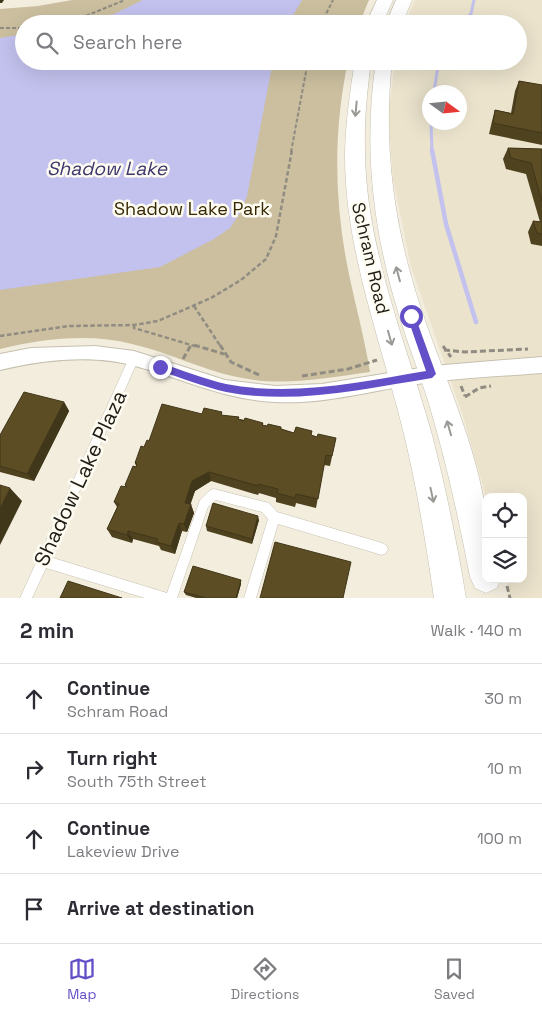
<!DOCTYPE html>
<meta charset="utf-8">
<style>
:root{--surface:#fff;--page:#f7f7f7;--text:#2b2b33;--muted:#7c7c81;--line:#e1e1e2;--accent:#6350c8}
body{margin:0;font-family:"Space Grotesk",sans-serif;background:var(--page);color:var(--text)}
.controls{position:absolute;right:15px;bottom:15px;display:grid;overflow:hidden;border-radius:10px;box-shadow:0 5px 20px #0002}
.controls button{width:45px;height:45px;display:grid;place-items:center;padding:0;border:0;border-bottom:1px solid var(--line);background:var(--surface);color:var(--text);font:25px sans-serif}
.compass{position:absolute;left:422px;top:85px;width:45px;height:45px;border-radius:50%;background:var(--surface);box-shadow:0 5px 20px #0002;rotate:105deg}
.stop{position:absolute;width:15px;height:15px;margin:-11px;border:4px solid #6350c8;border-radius:50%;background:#fff}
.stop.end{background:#6350c8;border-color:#fff;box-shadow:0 1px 5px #0008}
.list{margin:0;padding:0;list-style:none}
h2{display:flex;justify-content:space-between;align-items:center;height:65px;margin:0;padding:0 20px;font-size:21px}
h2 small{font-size:16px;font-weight:400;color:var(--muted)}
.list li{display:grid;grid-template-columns:32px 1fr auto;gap:15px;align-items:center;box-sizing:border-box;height:70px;padding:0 20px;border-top:1px solid var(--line)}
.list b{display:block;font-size:19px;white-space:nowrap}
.list p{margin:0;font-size:16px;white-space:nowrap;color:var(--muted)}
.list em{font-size:16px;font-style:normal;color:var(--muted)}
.icon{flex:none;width:28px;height:28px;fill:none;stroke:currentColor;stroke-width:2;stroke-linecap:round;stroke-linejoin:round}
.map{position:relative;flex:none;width:542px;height:598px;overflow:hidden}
.search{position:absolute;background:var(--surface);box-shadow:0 5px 20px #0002;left:15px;right:15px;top:15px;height:55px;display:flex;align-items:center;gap:12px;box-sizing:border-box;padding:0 18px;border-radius:28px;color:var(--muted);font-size:19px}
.sheet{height:345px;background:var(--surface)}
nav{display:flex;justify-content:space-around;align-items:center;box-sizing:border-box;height:70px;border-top:1px solid var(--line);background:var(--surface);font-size:14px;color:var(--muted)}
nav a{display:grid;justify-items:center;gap:2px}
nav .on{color:var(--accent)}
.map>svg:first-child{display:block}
</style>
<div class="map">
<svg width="542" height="598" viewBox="0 0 542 598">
<rect width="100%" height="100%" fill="#f3edde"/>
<path fill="#ebe3cc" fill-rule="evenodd" d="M 415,0 L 542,0 L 542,598 L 510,598 L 506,579 L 523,579 L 523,497 L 486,497 L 463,416 L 411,267 L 393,179 L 390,139 L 389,110 L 395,61 L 518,61 L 518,24 L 405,24 ZM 430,92 L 460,92 L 460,122 L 430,122 Z"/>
<path fill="#cbbf9f" d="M 72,0 L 369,0 L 359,24 L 24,24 L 24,61 L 348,61 C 334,127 334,193 346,259 C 353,297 364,334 370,372 C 326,378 282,387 237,377 C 202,370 168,352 132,344 C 90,333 42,339 0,349 L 0,9 L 38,6 Z"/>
<path fill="#c3c2ee" d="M 143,0 L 302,0 L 288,24 L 78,24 L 114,14 Z
M 24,34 L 24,61 L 273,61 L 247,196 L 240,213 L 230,228 L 214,239 L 160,267 L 0,290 L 0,38 Z"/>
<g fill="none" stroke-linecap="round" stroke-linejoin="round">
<path stroke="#c3c2ee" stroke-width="3" d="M 459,24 L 471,14 L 474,0
M 434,92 L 438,66
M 431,122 L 432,152"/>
<path stroke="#c3c2ee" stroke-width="4.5" d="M 432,150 L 446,224 L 476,322"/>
<defs>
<path id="service" d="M 134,354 L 137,355 L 139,358 L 50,557 L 167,593 L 200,500 L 210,490 L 214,489 L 265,502 L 269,503 L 277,512 L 382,543 L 386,545 L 388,549 L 386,553 L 382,555 L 278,524 L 256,598 L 244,598 L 268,519 L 262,512 L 216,500 L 208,507 L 177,598 L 145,598 L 46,568 L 32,598 L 20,598 L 129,358 L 131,355 Z"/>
<path id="minor" d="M 95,346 L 134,351 L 225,380 L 275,386 L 322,384 L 432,366 L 542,357 L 542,373 C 506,376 469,377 432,382 C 380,388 328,405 274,402 C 222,399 184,379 135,366 C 93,354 42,360 0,370 L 0,354 L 31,348 Z"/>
<path id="secondary" d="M 377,0 L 393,0 L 382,24 L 366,24 Z
M 396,0 L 412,0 L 402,24 L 386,24 Z
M 355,61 L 371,61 C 367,92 364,121 365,152 C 366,249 406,342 432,435 C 446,489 457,543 466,598 L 434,598 C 426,543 417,488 404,434 C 381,341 344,248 345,152 C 346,121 350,91 355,61 Z
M 376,61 L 392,61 C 382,153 396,240 427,326 C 448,385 475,445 485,507 C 489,530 486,556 486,579 L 501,579 L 497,588 L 486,593 L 475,588 L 470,577 C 459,519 446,461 429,404 C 420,374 408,345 399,315 C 373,231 363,148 376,61 Z"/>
</defs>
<use href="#service" stroke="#c6c0b1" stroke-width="1"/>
<use href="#minor" stroke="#c6c0b1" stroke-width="2"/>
<use href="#secondary" stroke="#c6c0b1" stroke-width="1"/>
<path stroke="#908c81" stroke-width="2" stroke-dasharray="4 2" stroke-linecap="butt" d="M 51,24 L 88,15 L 125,0
M 321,24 L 333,0
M 0,28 L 24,28
M 291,152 L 308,61"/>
<path stroke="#908c81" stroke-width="2.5" stroke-dasharray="4.5 2.5" stroke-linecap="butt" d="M 194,306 L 221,347
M 134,325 L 134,328 L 198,347
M 0,336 L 69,326 L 134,325 L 158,321 L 211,298 L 241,280 L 266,259 L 276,236 L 292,150"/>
<path stroke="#908c81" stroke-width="3" stroke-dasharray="6 3" stroke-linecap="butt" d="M 194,345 L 224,354
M 220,345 L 231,362 L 259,375
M 443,346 L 451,357
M 444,350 L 465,352 L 528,349
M 183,359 L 191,345
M 302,376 L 348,369 L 377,360
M 461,386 L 465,396
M 465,397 L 479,388 L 491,386
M 507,586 L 510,598"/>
<use href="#service" fill="#fff" fill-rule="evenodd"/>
<use href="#minor" fill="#fff" fill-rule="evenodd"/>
<use href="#secondary" fill="#fff" fill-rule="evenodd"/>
</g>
<path fill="#4f421f" d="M 519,81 L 542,85 L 542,145 L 489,134 L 492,121 L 495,110 L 511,113 L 515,91 Z
M 508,148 L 542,149 L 542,246 L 531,244 L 528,232 L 533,221 L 540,222 L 526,174 L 506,169 L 503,159 Z
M 64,402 L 69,411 L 34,481 L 0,472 L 0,435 Z
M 202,414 L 239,417 L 239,419 L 263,423 L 263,425 L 267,426 L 281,427 L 281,429 L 294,433 L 317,437 L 336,438 L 330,466 L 324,465 L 316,508 L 296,503 L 295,507 L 276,502 L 276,498 L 259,493 L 258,495 L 211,481 L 195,491 L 190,504 L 194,513 L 187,532 L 182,531 L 175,554 L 161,550 L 159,546 L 133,539 L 132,543 L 112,537 L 107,529 L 117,507 L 114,502 L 126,487 L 125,485 L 136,466 L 135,463 L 144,447 L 149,441 Z
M 259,520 L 252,544 L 207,531 L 206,526 Z
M 241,580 L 241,584 L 237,598 L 196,598 L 186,595 L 184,592 Z"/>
<path fill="#403619" d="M 0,0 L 4,0 L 2,3 L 0,3 Z
M 64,402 L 69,411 L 34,481 L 27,474 Z
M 209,472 L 211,481 L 195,491 L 188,512 L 185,503 L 192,481 Z
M 10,488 L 22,501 L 0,545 L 0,508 Z
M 191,504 L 194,513 L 187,532 L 184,524 Z
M 258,516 L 259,520 L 252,544 L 252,539 Z
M 179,523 L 182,531 L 175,554 L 171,546 Z
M 128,531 L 133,539 L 132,543 L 127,535 Z
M 241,580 L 241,584 L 237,598 L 236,598 Z"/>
<path fill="#5c4d24" stroke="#403619" d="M 519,81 L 542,85 L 542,133 L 493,123 L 495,110 L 513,114 Z
M 508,148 L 542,149 L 542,201 L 531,163 L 511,158 Z
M 533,221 L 542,222 L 542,234 L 537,233 Z
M 24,392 L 64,402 L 27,474 L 0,466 L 0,435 Z
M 162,404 L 202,414 L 204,408 L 222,412 L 221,415 L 239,417 L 238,419 L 244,421 L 245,418 L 263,423 L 262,425 L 267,426 L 268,424 L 281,427 L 281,429 L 294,433 L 296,427 L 312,431 L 311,435 L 317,437 L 318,434 L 336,438 L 332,456 L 326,455 L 318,499 L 296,494 L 295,498 L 277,493 L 278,489 L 258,484 L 258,486 L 209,472 L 192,481 L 185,503 L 191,504 L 184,524 L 179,523 L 171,546 L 156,542 L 158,539 L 128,531 L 127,535 L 107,529 L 119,504 L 114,502 L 121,486 L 127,487 L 125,485 L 133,466 L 136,467 L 137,464 L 135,463 L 141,446 L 144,447 L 147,440 L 149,441 Z
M 0,485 L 10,488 L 0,508 Z
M 213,503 L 258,516 L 252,539 L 206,526 Z
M 275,542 L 351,562 L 343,598 L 260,598 Z
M 193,566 L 241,580 L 236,598 L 206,598 L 184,592 Z
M 68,581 L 122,598 L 60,598 Z"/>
<defs><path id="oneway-shaft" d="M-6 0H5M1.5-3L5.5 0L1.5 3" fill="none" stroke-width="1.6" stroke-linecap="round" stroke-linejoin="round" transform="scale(1.25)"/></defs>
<g stroke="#9a9996">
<use href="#oneway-shaft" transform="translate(356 109) rotate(95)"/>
<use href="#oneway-shaft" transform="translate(398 274) rotate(-105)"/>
<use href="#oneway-shaft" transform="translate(390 338) rotate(74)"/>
<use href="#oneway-shaft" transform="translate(449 428) rotate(-106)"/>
<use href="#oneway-shaft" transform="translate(432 495) rotate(78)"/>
</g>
<path fill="#6350c8" d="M 411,313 L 415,316 L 436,374 L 432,378 C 363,389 295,405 226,392 C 204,387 182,378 160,371 L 156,367 L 160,363 C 182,370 204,379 226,384 C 293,397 360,382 426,371 L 407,316 Z"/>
<g text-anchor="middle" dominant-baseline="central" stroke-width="5" stroke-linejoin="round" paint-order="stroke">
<g font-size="18" fill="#342702" stroke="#fefbf1">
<text x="192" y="208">Shadow Lake Park</text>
</g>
<g font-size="18" fill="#1e1c16" stroke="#fefbf1">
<text transform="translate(371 258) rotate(77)">Schram Road</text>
</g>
<g font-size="19" font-style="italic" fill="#3c366d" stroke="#fefbf1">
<text x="107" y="168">Shadow Lake</text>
</g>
<g font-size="21" fill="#1e1c16" stroke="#fefbf1">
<text transform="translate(80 478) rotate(-65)">Shadow Lake Plaza</text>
</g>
</g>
</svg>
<div class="controls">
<button><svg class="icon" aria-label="locate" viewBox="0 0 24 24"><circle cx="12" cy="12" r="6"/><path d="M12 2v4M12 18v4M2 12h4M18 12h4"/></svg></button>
<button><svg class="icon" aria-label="layers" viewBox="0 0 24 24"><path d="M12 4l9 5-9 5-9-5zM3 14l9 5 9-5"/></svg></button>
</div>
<svg class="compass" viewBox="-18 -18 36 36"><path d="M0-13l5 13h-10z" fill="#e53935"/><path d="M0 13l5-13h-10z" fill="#7c7c81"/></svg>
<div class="stop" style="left:411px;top:316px"></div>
<div class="stop end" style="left:160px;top:367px"></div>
<div class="search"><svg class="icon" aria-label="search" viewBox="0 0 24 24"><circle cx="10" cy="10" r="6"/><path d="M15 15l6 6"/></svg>Search here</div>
</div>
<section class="sheet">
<h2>2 min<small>Walk · 140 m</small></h2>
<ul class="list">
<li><svg class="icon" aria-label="ahead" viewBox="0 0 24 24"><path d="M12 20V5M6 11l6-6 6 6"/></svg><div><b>Continue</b><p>Schram Road</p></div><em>30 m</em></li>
<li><svg class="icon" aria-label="right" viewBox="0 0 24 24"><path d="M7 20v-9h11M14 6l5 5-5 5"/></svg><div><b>Turn right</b><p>South 75th Street</p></div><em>10 m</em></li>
<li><svg class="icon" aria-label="ahead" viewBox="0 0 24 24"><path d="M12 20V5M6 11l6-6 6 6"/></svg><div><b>Continue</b><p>Lakeview Drive</p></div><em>100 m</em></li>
<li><svg class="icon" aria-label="arrive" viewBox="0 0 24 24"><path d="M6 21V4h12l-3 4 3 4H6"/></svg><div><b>Arrive at destination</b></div></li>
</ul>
</section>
<nav>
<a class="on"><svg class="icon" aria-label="map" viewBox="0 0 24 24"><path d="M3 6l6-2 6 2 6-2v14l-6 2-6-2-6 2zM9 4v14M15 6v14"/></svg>Map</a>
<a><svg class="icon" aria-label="directions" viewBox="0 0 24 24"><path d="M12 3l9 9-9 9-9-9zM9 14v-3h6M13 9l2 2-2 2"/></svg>Directions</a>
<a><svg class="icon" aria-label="saved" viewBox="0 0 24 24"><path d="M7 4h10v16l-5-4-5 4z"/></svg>Saved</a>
</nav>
